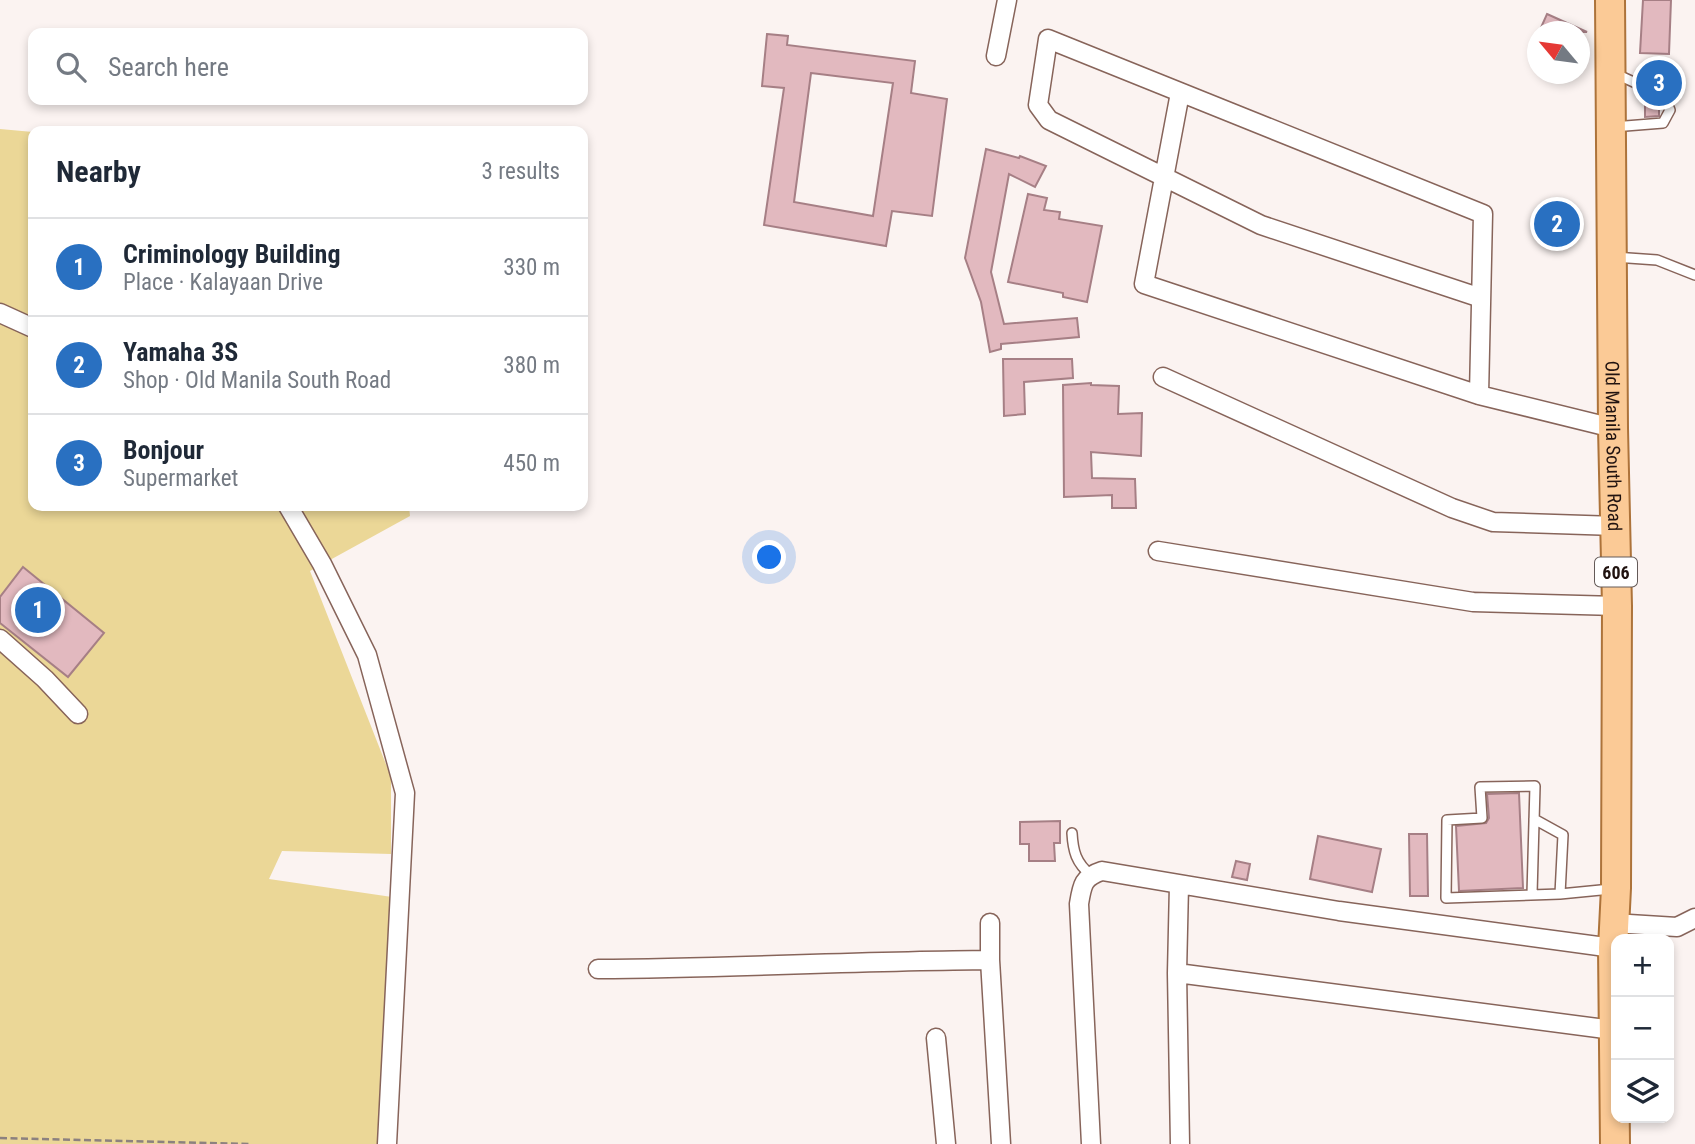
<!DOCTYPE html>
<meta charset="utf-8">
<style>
:root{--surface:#fff;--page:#f6f6f7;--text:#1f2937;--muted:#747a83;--line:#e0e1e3;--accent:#2970c1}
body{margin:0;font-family:"Roboto Condensed",sans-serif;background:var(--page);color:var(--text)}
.controls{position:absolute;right:21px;bottom:21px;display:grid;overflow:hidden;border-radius:14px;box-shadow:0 4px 10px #0003}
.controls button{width:63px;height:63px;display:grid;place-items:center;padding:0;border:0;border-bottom:2px solid var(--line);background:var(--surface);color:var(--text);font:35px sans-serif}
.compass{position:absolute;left:1527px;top:21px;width:63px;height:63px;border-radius:50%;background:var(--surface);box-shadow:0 4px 10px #0003;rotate:299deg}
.you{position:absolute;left:770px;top:558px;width:24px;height:24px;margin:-18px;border:5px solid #fff;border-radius:50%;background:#1a73e8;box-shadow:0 0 0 10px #1a73e833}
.badge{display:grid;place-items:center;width:46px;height:46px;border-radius:50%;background:var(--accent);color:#fff;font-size:23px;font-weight:700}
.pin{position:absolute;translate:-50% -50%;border:4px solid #fff;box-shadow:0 2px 7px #0006}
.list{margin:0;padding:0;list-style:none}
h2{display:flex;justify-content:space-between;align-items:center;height:91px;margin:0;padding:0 28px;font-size:30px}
h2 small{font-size:23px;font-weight:400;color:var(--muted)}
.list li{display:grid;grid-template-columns:46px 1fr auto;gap:21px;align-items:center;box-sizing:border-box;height:98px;padding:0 28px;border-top:2px solid var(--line)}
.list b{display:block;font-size:26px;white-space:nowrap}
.list p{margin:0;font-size:23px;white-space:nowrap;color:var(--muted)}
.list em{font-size:23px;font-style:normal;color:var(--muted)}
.icon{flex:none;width:38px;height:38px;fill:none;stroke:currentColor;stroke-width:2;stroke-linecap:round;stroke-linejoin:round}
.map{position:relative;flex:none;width:1695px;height:1144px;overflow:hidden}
.search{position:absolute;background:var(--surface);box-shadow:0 4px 10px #0003;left:28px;top:28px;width:560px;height:77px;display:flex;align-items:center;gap:18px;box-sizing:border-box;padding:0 24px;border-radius:14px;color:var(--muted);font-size:26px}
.panel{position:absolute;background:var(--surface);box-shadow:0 4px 10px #0003;left:28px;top:126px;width:560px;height:385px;border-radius:14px}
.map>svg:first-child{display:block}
</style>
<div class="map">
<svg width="1695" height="1144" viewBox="0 0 1695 1144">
<rect width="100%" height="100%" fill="#fbf3f1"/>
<path fill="#ebd797" d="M 0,129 L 33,132 L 33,506 L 409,506 L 410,516 L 310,571 L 391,777 L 391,854 L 282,851 L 269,879 L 392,897 L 377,1144 L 0,1144 Z"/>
<path fill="#e2b9bf" stroke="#a67f85" stroke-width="2" fill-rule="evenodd" d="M 1643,0 L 1671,0 L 1669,54 L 1640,53 Z
M 1547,14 L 1587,32 L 1539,32 Z
M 767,34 L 788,36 L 787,45 L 915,61 L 911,93 L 947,99 L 932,216 L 892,211 L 886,246 L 764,225 L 784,88 L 762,86 ZM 811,73 L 893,83 L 873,216 L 794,202 Z
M 1645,102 L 1659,102 L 1659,116 L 1645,117 Z
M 986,149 L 1019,158 L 1020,156 L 1046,166 L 1035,187 L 1009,174 L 991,272 L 1004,324 L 1077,318 L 1079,337 L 1001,344 L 1001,349 L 990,352 L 981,302 L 965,258 Z
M 1028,194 L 1047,198 L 1044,210 L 1060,212 L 1059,219 L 1102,226 L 1087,302 L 1063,297 L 1063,293 L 1008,282 Z
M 1003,359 L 1072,359 L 1073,378 L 1024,382 L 1025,414 L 1004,416 Z
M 1091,383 L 1091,385 L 1119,386 L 1118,414 L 1142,413 L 1141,456 L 1091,452 L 1092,478 L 1135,479 L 1136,508 L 1112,508 L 1112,495 L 1064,497 L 1063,385 Z
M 23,567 L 104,633 L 68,677 L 0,623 L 0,597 Z
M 1519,793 L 1523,888 L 1459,891 L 1456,826 L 1486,823 L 1489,818 L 1487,794 Z
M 1060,821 L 1060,843 L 1054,843 L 1055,861 L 1029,861 L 1029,844 L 1020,844 L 1020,822 Z
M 1409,834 L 1427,834 L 1428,896 L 1410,896 Z
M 1318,836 L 1381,849 L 1372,892 L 1310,879 Z
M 1236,861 L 1250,864 L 1247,880 L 1232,877 Z"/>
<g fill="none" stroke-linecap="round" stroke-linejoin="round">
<defs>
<path id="lane" d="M 1613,127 L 1663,123 L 1670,110 L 1664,96 L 1616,74
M 1614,257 L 1657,260 L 1695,275
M 1534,819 L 1563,835 L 1560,894
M 1072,833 C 1073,851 1076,863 1091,875
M 1532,894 L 1535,786 L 1480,787 L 1482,818 L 1447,820 L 1446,898 L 1560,894 L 1611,889"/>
<path id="street" d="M 996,56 L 1007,0
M 1180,93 L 1144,284 L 1479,395 L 1613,428
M 0,313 L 33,328
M 1163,377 L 1452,508 L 1493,522 L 1616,526
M 1479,395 L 1483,214 L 1048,39 L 1038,105 L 1049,120 L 1261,225 L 1481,298
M 288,506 L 322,564 L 367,655 L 405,793 L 387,1144
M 1158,551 L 1473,602 L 1617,606
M 0,639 L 45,679 L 78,714
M 1179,885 L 1177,973 L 1180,1144
M 990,923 L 990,960 L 1001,1144
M 1613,923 L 1677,927 L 1695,918
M 598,969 C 729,968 859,961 990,960
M 1177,973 L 1613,1030
M 936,1038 L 946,1144
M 1091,1144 L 1079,904 C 1082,885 1083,877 1102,871 L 1339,911 L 1613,948"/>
<g id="primary">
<path id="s1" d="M 1610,0 L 1613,428 L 1617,606 L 1616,888 L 1613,948 L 1615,1144"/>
</g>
</defs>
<use href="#lane" stroke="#87645a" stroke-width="12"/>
<use href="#street" stroke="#87645a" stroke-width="21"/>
<use href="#primary" stroke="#ad733a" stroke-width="32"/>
<path stroke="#8c817f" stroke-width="2.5" stroke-dasharray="7 3.5" stroke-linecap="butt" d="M 0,1138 L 249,1144"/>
<use href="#lane" stroke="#fff" stroke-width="9"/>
<use href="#street" stroke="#fff" stroke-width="18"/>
<use href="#primary" stroke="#fbca96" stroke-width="28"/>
</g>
<g text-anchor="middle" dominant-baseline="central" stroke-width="5" stroke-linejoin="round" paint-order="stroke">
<rect fill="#fff" stroke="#645a58" stroke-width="2" x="1595" y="557.5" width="42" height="29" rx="5"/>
<g font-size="18" font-weight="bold" fill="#211310">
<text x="1616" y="572">606</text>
</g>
<g font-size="19" fill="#211310" stroke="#fff">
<text stroke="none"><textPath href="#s1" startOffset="446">Old Manila South Road</textPath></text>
</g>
</g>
</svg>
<div class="controls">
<button>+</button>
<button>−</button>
<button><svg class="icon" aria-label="layers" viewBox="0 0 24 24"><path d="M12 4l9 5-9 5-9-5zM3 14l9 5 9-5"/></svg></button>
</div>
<svg class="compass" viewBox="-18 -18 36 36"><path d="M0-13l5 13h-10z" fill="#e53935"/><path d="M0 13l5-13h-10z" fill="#747a83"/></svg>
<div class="you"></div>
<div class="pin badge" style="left:38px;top:610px">1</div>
<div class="pin badge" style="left:1557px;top:224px">2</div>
<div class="pin badge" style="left:1659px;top:83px">3</div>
<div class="search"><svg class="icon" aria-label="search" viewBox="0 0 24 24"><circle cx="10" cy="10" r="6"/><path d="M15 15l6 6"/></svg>Search here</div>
<section class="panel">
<h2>Nearby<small>3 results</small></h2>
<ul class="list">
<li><span class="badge">1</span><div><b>Criminology Building</b><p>Place · Kalayaan Drive</p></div><em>330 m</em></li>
<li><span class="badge">2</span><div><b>Yamaha 3S</b><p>Shop · Old Manila South Road</p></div><em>380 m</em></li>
<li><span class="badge">3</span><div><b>Bonjour</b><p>Supermarket</p></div><em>450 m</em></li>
</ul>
</section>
</div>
